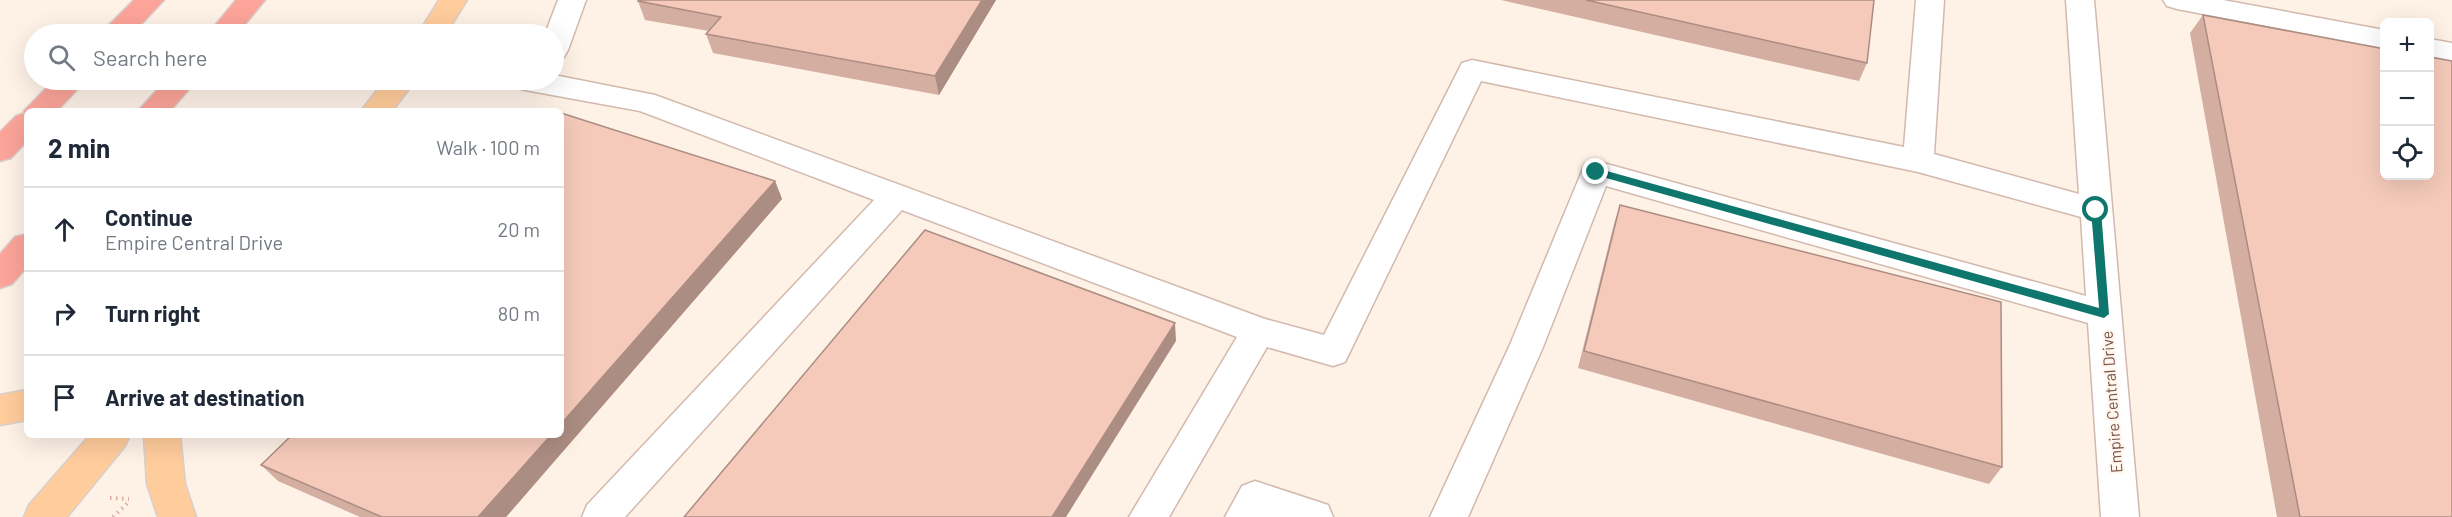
<!DOCTYPE html>
<meta charset="utf-8">
<style>
:root{--surface:#fff;--page:#f6f6f7;--text:#1f2937;--muted:#747a83;--line:#e0e1e3}
body{margin:0;font-family:Barlow,sans-serif;background:var(--page);color:var(--text)}
.controls{position:absolute;right:18px;top:18px;display:grid;overflow:hidden;border-radius:9px;box-shadow:0 6px 24px #0002}
.controls button{width:54px;height:54px;display:grid;place-items:center;padding:0;border:0;border-bottom:2px solid var(--line);background:var(--surface);color:var(--text);font:30px sans-serif}
.stop{position:absolute;width:18px;height:18px;margin:-14px;border:4px solid #0f766e;border-radius:50%;background:#fff}
.stop.end{background:#0f766e;border-color:#fff;box-shadow:0 2px 6px #0008}
.list{margin:0;padding:0;list-style:none}
h2{display:flex;justify-content:space-between;align-items:center;height:78px;margin:0;padding:0 24px;font-size:26px}
h2 small{font-size:20px;font-weight:400;color:var(--muted)}
.list li{display:grid;grid-template-columns:39px 1fr auto;gap:18px;align-items:center;box-sizing:border-box;height:84px;padding:0 24px;border-top:2px solid var(--line)}
.list b{display:block;font-size:22px;white-space:nowrap}
.list p{margin:0;font-size:20px;white-space:nowrap;color:var(--muted)}
.list em{font-size:20px;font-style:normal;color:var(--muted)}
.icon{flex:none;width:33px;height:33px;fill:none;stroke:currentColor;stroke-width:2;stroke-linecap:round;stroke-linejoin:round}
.map{position:relative;flex:none;width:2452px;height:517px;overflow:hidden}
.search{position:absolute;background:var(--surface);box-shadow:0 6px 24px #0002;left:24px;top:24px;width:540px;height:66px;display:flex;align-items:center;gap:15px;box-sizing:border-box;padding:0 21px;border-radius:33px;color:var(--muted);font-size:22px}
.panel{position:absolute;background:var(--surface);box-shadow:0 6px 24px #0002;left:24px;top:108px;width:540px;height:330px;border-radius:9px}
.map>svg:first-child{display:block}
</style>
<div class="map">
<svg width="2452" height="517" viewBox="0 0 2452 517">
<rect width="100%" height="100%" fill="#fef1e6"/>
<g fill="none" stroke-linecap="round" stroke-linejoin="round">
<defs>
<path id="minor" d="M 558,0 L 586,0 L 568,50 L 564,57 L 554,59 L 554,34 L 545,34 Z
M 1916,0 L 1944,0 L 1934,154 L 2079,194 L 2066,0 L 2094,0 L 2139,517 L 2101,517 L 2088,323 L 1606,186 L 1543,347 L 1468,517 L 1430,517 L 1509,347 L 1585,164 L 1596,161 L 2086,296 L 2081,217 L 1918,172 L 1481,81 L 1345,362 L 1333,366 L 1267,347 L 1169,517 L 1129,517 L 1237,337 L 902,210 L 625,517 L 582,517 L 587,505 L 874,200 L 640,111 L 525,90 L 515,87 L 511,80 L 554,80 L 554,75 L 655,95 L 1265,319 L 1324,335 L 1462,63 L 1472,60 L 1904,147 Z
M 2163,0 L 2223,0 L 2384,30 L 2384,48 L 2177,9 L 2167,6 Z
M 2430,39 L 2452,43 L 2452,61 L 2430,57 Z
M 1255,481 L 1328,505 L 1333,517 L 1225,517 L 1242,486 Z"/>
<path id="major" d="M 439,0 L 467,0 L 446,34 L 418,34 Z
M 385,80 L 416,80 L 392,111 L 361,111 Z
M 27,390 L 27,420 L 0,425 L 0,395 Z
M 90,435 L 130,435 L 125,446 L 67,517 L 24,517 L 29,505 Z
M 144,435 L 180,435 L 185,484 L 196,517 L 158,517 L 147,484 Z"/>
<path id="highway" d="M 134,0 L 164,0 L 132,34 L 102,34 L 106,28 Z
M 236,0 L 265,0 L 237,34 L 208,34 Z
M 54,80 L 86,80 L 57,111 L 27,111 L 27,141 L 11,158 L 0,161 L 0,132 L 16,116 L 25,113 L 24,111 Z
M 166,80 L 197,80 L 170,111 L 138,111 Z
M 27,234 L 27,267 L 12,284 L 0,288 L 0,254 L 15,237 Z"/>
</defs>
<use href="#minor" stroke="#d3b9ad" stroke-width="3"/>
<use href="#major" stroke="#d9cfcc" stroke-width="3"/>
<use href="#highway" stroke="#d9cfcc" stroke-width="3"/>
<path stroke="#dbad9e" stroke-width="4" stroke-dasharray="1.5 4.5" stroke-linecap="butt" d="M 110,498 L 129,499
M 113,517 L 130,501"/>
<use href="#minor" fill="#fff" fill-rule="evenodd"/>
<use href="#major" fill="#ffcc9c" fill-rule="evenodd"/>
<use href="#highway" fill="#fca499" fill-rule="evenodd"/>
</g>
<path fill="#d3aea1" d="M 996,0 L 939,95 L 713,53 L 706,34 L 709,31 L 645,20 L 638,1 Z
M 1501,0 L 1874,0 L 1867,63 L 1859,81 Z
M 2203,15 L 2452,517 L 2277,517 L 2190,33 Z
M 775,181 L 782,199 L 506,517 L 360,517 L 278,481 L 261,465 Z
M 1620,205 L 2002,467 L 1989,484 L 1578,368 L 1614,224 Z"/>
<path fill="#ac8d83" d="M 982,0 L 996,0 L 939,95 L 935,76 Z
M 775,181 L 782,199 L 506,517 L 478,517 L 551,435 L 561,435 L 561,424 Z
M 1175,323 L 1176,341 L 1066,517 L 1052,517 Z"/>
<path fill="#f5cabb" stroke="#ac8d83" stroke-width="1.5" d="M 639,0 L 982,0 L 935,76 L 706,34 L 721,17 L 638,1 Z
M 1586,0 L 1874,0 L 1867,63 Z
M 2203,15 L 2385,49 L 2385,176 L 2430,176 L 2430,57 L 2452,61 L 2452,517 L 2300,517 Z
M 561,113 L 775,181 L 561,424 Z
M 1620,205 L 2001,302 L 2002,467 L 1584,351 Z
M 925,230 L 1175,323 L 1052,517 L 684,517 Z
M 292,435 L 551,435 L 478,517 L 382,517 L 261,465 Z"/>
<path fill="#0f766e" d="M 1596,168 L 2099,308 L 2091,210 L 2096,206 L 2101,210 L 2109,314 L 2104,318 L 1592,174 L 1592,169 Z"/>
<g text-anchor="middle" dominant-baseline="central" stroke-width="4.5" stroke-linejoin="round" paint-order="stroke">
<g font-size="16" fill="#795348" stroke="#fff6ee">
<text transform="translate(2111 402) rotate(-94)">Empire Central Drive</text>
</g>
</g>
</svg>
<div class="controls">
<button>+</button>
<button>−</button>
<button><svg class="icon" aria-label="locate" viewBox="0 0 24 24"><circle cx="12" cy="12" r="6"/><path d="M12 2v4M12 18v4M2 12h4M18 12h4"/></svg></button>
</div>
<div class="stop" style="left:2096px;top:210px"></div>
<div class="stop end" style="left:1596px;top:172px"></div>
<div class="search"><svg class="icon" aria-label="search" viewBox="0 0 24 24"><circle cx="10" cy="10" r="6"/><path d="M15 15l6 6"/></svg>Search here</div>
<section class="panel">
<h2>2 min<small>Walk · 100 m</small></h2>
<ul class="list">
<li><svg class="icon" aria-label="ahead" viewBox="0 0 24 24"><path d="M12 20V5M6 11l6-6 6 6"/></svg><div><b>Continue</b><p>Empire Central Drive</p></div><em>20 m</em></li>
<li><svg class="icon" aria-label="right" viewBox="0 0 24 24"><path d="M7 20v-9h11M14 6l5 5-5 5"/></svg><div><b>Turn right</b></div><em>80 m</em></li>
<li><svg class="icon" aria-label="arrive" viewBox="0 0 24 24"><path d="M6 21V4h12l-3 4 3 4H6"/></svg><div><b>Arrive at destination</b></div></li>
</ul>
</section>
</div>
